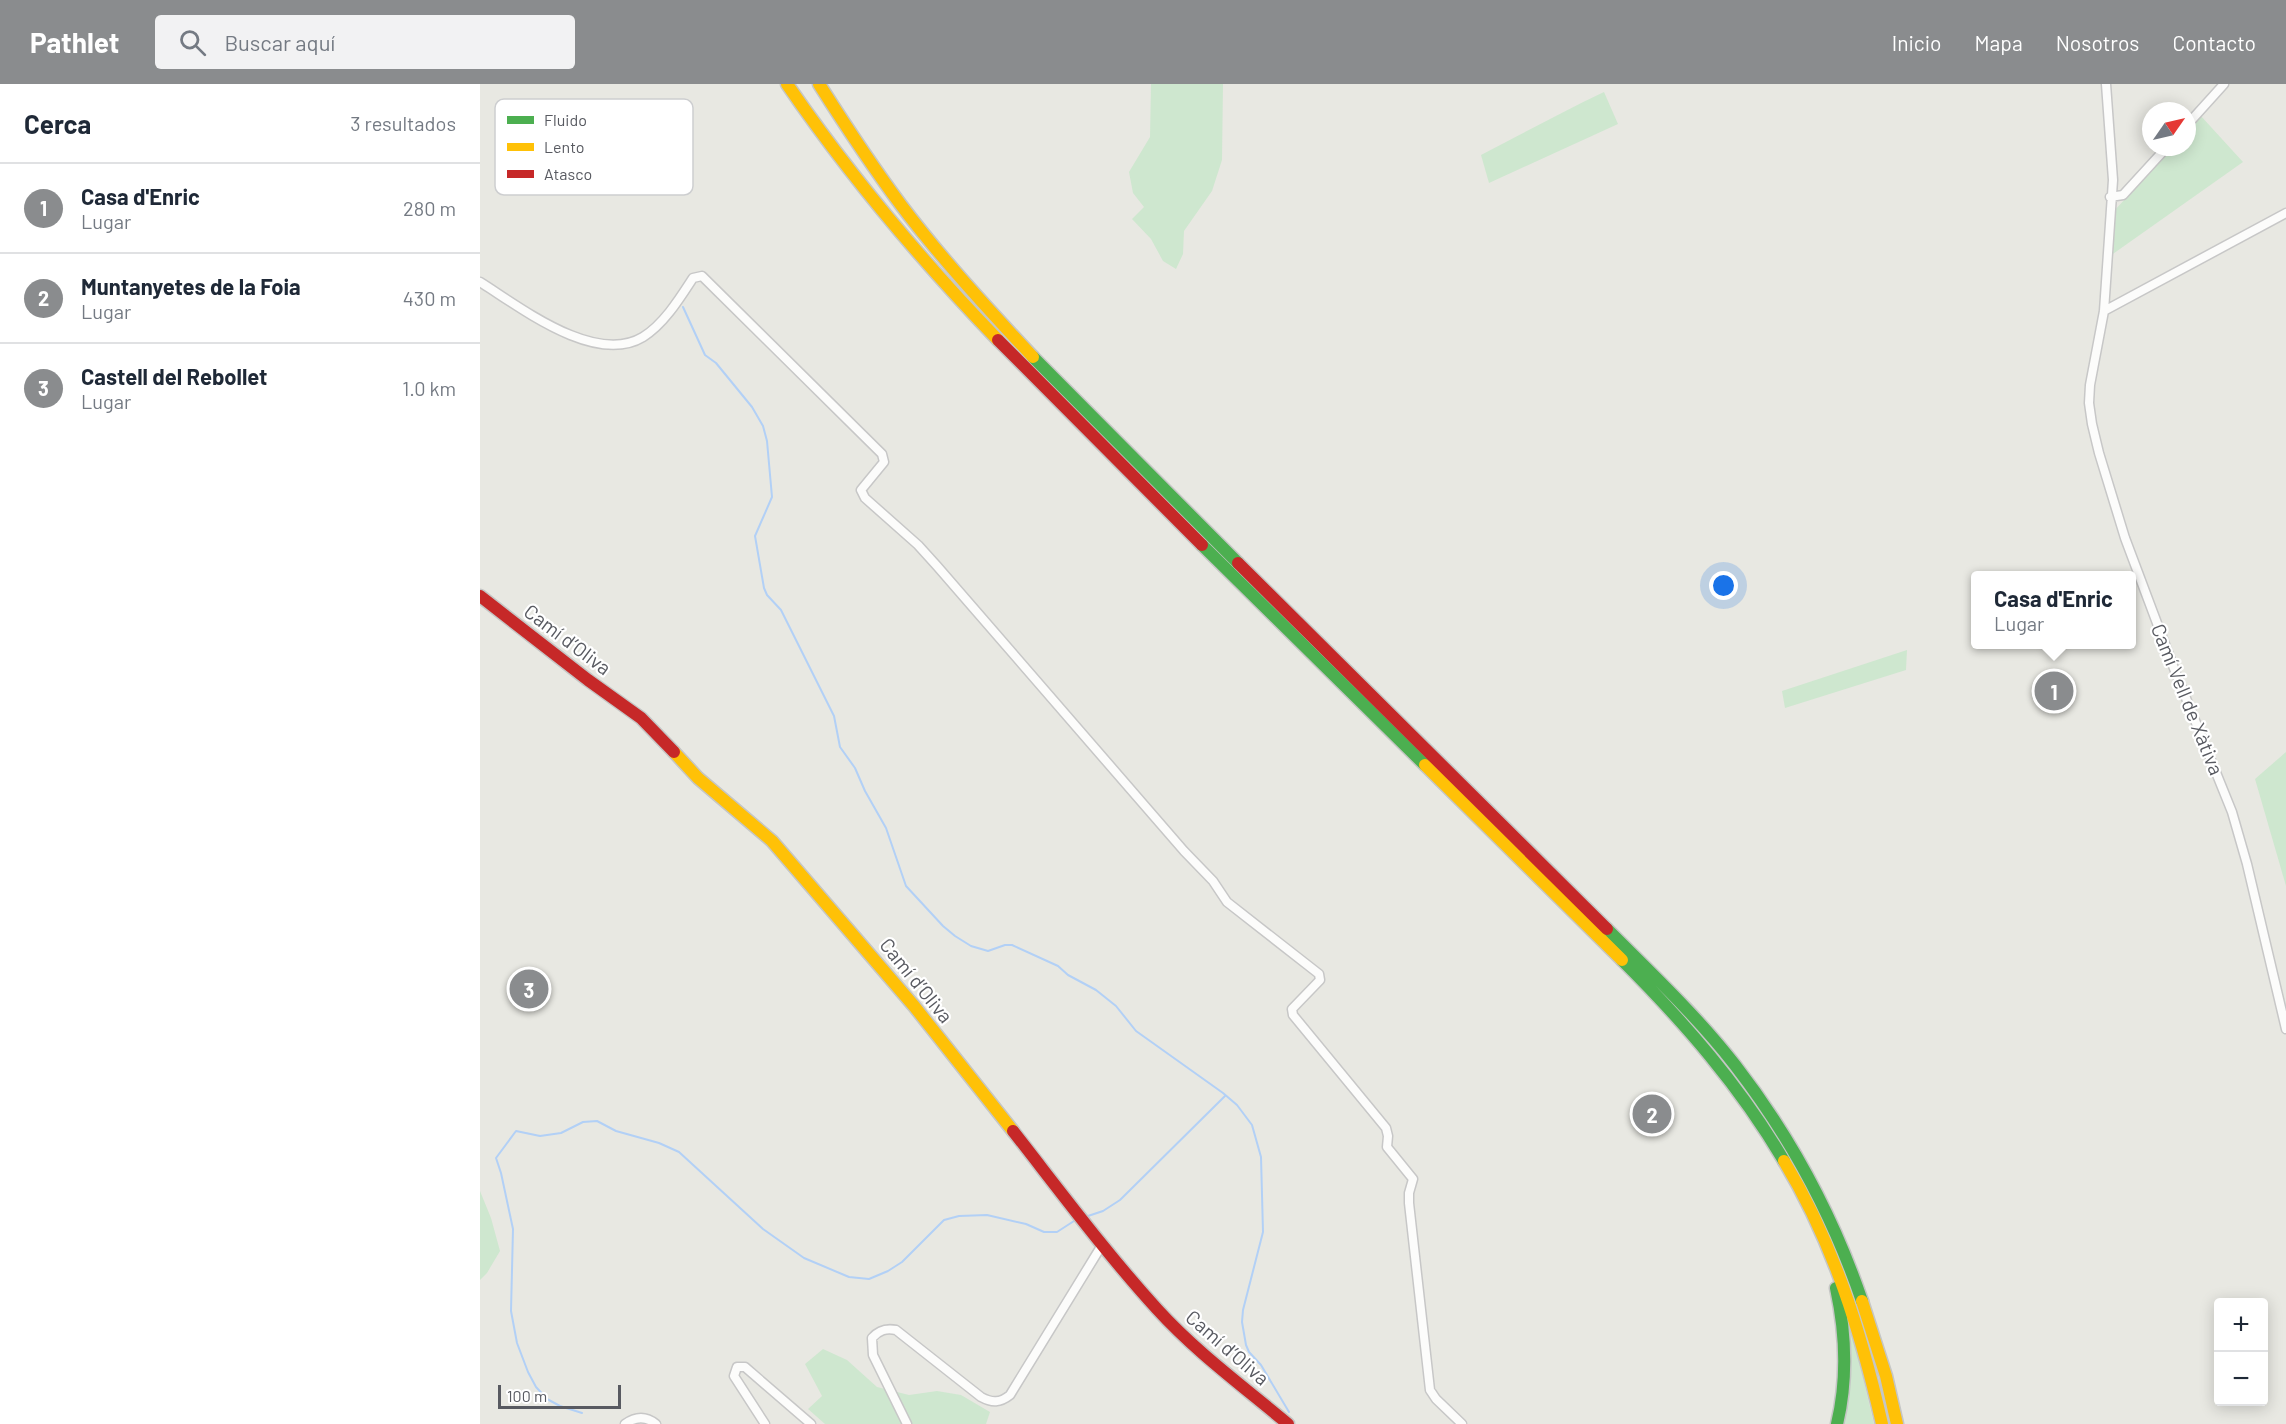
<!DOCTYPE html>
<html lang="es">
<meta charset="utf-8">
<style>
:root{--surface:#fff;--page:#f2f2f3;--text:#1f2937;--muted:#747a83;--line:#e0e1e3;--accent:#8a8c8e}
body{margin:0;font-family:Barlow,sans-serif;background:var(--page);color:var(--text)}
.controls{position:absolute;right:18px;bottom:18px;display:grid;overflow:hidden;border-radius:6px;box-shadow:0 3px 15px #0003}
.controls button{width:54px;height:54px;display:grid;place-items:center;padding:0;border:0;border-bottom:2px solid var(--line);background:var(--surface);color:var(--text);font:30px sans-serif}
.compass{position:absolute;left:1662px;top:18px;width:54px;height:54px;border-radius:50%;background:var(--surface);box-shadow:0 3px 15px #0003;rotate:56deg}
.scale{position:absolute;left:18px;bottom:15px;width:123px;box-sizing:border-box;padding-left:6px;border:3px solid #585a61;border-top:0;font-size:16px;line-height:21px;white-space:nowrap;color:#585a61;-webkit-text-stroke:4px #fff;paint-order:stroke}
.you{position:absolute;left:1244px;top:502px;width:21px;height:21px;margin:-15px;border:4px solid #fff;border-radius:50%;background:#1a73e8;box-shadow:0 0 0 9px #1a73e833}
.badge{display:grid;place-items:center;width:39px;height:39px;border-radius:50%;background:var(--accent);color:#fff;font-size:20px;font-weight:700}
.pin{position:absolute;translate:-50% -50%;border:3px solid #fff;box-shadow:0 2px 6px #0006}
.popup{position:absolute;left:1491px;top:487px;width:165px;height:78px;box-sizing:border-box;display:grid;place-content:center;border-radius:6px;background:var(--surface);filter:drop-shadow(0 2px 4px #0005);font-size:20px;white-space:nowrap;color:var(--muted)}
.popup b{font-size:22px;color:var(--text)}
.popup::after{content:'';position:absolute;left:50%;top:100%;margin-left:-12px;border:12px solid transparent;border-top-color:var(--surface)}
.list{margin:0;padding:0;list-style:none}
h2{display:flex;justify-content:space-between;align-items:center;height:78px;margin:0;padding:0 24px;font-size:26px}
h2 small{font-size:20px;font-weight:400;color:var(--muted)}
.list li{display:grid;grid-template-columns:39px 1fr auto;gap:18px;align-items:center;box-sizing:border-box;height:90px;padding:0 24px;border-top:2px solid var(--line)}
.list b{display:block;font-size:22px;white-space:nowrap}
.list p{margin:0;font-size:20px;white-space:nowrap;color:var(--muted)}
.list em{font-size:20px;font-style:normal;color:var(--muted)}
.icon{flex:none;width:33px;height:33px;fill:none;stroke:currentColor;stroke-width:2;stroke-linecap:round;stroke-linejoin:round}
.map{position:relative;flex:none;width:1806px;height:1340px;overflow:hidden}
header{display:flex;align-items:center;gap:36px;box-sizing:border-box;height:84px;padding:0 30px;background:var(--accent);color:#fff}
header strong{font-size:28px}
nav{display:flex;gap:33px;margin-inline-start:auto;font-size:21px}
.search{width:420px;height:54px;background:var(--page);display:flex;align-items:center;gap:15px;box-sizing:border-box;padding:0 21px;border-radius:6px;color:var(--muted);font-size:22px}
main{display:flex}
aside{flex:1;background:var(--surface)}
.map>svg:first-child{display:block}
</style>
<header>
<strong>Pathlet</strong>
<div class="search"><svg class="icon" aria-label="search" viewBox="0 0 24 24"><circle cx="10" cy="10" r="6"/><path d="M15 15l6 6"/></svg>Buscar aquí</div>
<nav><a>Inicio</a><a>Mapa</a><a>Nosotros</a><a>Contacto</a></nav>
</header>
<main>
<aside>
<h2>Cerca<small>3 resultados</small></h2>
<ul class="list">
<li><span class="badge">1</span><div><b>Casa d'Enric</b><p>Lugar</p></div><em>280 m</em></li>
<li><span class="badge">2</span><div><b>Muntanyetes de la Foia</b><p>Lugar</p></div><em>430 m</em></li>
<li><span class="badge">3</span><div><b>Castell del Rebollet</b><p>Lugar</p></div><em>1.0 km</em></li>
</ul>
</aside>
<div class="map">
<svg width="1806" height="1340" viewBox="0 0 1806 1340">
<rect width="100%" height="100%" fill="#e8e8e2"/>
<path fill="#cee7cf" d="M 671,0 L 743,0 L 742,76 L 732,107 L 704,147 L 703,170 L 696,185 L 683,177 L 671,155 L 652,135 L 664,123 L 653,109 L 649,88 L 670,53 Z
M 1124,8 L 1138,40 L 1009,99 L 1001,71 C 1042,50 1082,28 1124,8 Z
M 1720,31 L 1763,78 L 1630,172 L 1632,129 L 1694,63 L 1707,63 L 1707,45 Z
M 1427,566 L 1426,586 L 1305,624 L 1302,607 Z
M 1806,668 L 1806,802 L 1775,695 Z
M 0,1107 L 11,1134 L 20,1167 L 7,1189 L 0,1196 Z
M 1365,1217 L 1394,1340 L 1363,1340 Z
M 343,1265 L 367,1276 L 397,1303 L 429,1311 L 457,1307 L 481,1311 L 510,1328 L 506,1340 L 345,1340 L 328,1325 L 342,1312 L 325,1280 Z"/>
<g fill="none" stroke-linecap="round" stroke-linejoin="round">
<path stroke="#b2d0f6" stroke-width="2" d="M 203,223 L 225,271 L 236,279 L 272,323 L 283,342 L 287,357 L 292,413 L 275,452 L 284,504 L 287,511 L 301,526 L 354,632 L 360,663 L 375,684 L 385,707 L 406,744 L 426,802 L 463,842 L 475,852 L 491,862 L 508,867 L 525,861 L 532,861 L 578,882 L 588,891 L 616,906 L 636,922 L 656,947 L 743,1009 L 757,1021 L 772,1041 L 781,1073 L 783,1148 L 763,1226 L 762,1238 L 766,1261 L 769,1268 L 781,1281 L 809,1328
M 605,1133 L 623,1127 L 640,1116 L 745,1012
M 102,1329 L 80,1322 L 67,1315 L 56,1303 L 48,1288 L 37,1259 L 31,1227 L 33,1145 L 21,1089 L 16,1074 L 36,1047 L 60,1052 L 81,1049 L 103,1038 L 117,1037 L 136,1047 L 179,1059 L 199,1068 L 283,1145 L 324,1174 L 369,1193 L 389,1195 L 408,1187 L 422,1178 L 464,1136 L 479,1132 L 507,1131 L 546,1140 L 564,1148 L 577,1148 L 594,1137"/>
<defs>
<path id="street" d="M 1626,0 L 1633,96 L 1624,227 L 1610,301 L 1609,319 L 1612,340 L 1619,369 L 1645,454 L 1695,587 L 1752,728 L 1767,780 L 1806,945
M 1707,41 L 1744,0
M 1630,113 L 1643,111 L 1687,63
M 0,198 C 40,223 115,282 163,253 C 184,240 200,214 213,194 L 222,192 L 402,370 L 404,378 L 381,406 L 385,414 L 438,461 L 457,482 L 704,767 L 733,797 L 747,818 L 839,890 L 840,896 L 812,925 L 813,931 L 906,1044 L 908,1052 L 907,1063 L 933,1095 L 929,1109 L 929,1119 L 950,1306 L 956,1315 L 982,1340
M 1624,227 L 1806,129
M 145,1340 C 156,1332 166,1332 176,1340
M 285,1340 L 254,1292 L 257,1283 L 265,1283 L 331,1340
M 427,1340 L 393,1271 L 392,1254 C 399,1246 406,1244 416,1246 L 501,1313 C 512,1319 520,1319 530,1311 L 622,1161"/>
<path id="fast" d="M 553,273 L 758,479
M 722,461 L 945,681
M 1127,845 C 1171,889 1217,932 1255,981 C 1310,1052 1353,1132 1382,1217
M 1142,876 C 1204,938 1260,1002 1304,1077
M 1356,1204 C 1366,1250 1368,1294 1357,1340"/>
<path id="slow" d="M 307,0 C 370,92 441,176 518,256
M 339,0 C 365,41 392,82 421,121 C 461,174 507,224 553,273
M 194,668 L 218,694 L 292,757 L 434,922 L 533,1047
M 945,681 L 1142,876
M 1304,1077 C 1353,1158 1381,1248 1402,1340
M 1382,1217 L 1406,1292 L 1417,1340"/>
<path id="jam" d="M 518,256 L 722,461
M 758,479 L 1127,845
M 0,512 L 108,596 L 161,634 L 194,668
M 533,1047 C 580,1107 626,1169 677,1225 C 716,1268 764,1303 808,1340"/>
</defs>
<use href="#street" stroke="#c7c7c7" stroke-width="11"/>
<use href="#fast" stroke="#c5c6c5" stroke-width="15"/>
<use href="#slow" stroke="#c5c6c5" stroke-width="15"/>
<use href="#jam" stroke="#c5c6c5" stroke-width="15"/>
<use href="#street" stroke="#fcfcfb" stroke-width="8"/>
<use href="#fast" stroke="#4caf50" stroke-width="12"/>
<use href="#slow" stroke="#ffc107" stroke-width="12"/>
<use href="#jam" stroke="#c62828" stroke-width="12"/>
</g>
<g text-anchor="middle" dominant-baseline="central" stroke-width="4.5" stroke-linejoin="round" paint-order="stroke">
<g font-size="20" fill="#585a61" stroke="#fff">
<text transform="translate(88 555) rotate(37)">Camí d’Oliva</text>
<text transform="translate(1708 615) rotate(68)">Camí Vell de Xàtiva</text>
<text transform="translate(437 896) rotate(51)">Camí d’Oliva</text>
<text transform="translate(748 1263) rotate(41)">Camí d’Oliva</text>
</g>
</g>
<rect x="15" y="15" width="198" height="96" rx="9" fill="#fff" stroke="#cdced0" stroke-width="1.5"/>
<rect x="27" y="32" width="27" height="8" fill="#4caf50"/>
<rect x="27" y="59" width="27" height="8" fill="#ffc107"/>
<rect x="27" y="86" width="27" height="8" fill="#c62828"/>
<g font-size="16" fill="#585a61">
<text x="64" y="42">Fluido</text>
<text x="64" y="69">Lento</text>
<text x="64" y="96">Atasco</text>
</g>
</svg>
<div class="controls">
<button>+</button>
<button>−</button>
</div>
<svg class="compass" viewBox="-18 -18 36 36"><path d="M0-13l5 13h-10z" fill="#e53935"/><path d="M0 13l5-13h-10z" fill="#747a83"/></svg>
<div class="scale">100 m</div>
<div class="you"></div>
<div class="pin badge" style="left:1574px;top:607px">1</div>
<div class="popup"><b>Casa d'Enric</b>Lugar</div>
<div class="pin badge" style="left:1172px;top:1030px">2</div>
<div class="pin badge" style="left:49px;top:905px">3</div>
</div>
</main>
